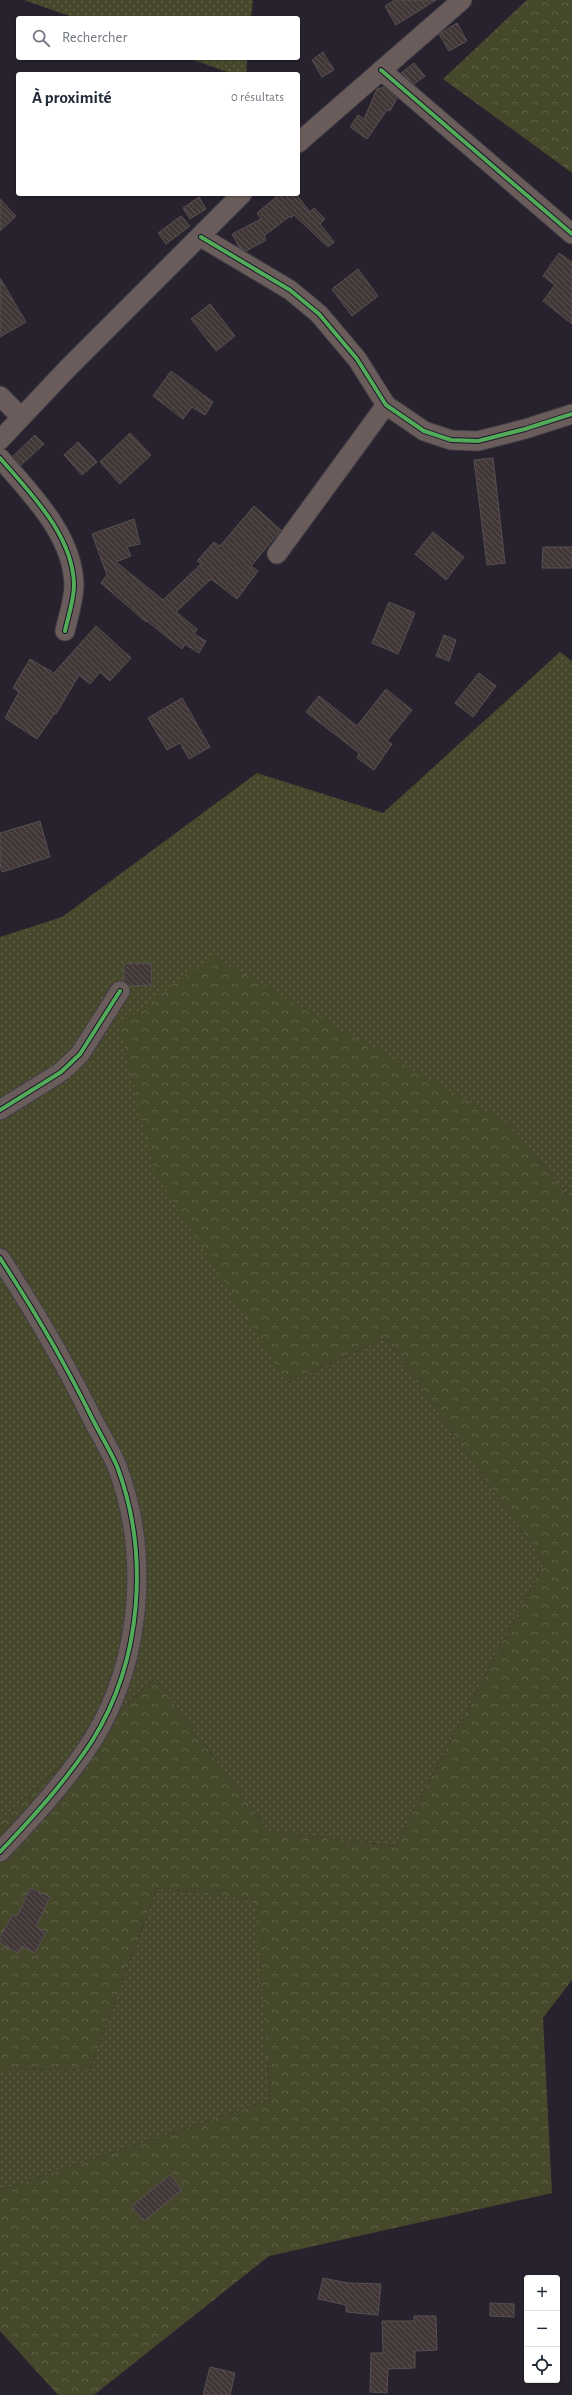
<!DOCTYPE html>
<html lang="fr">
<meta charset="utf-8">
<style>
:root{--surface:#fff;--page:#f2f2f3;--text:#1f2937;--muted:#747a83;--line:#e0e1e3}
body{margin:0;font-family:"Alegreya Sans",sans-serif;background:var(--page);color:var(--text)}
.controls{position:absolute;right:12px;bottom:12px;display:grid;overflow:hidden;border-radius:4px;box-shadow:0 1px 3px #0004}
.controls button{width:36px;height:36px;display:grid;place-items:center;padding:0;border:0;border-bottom:1px solid var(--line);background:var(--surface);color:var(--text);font:20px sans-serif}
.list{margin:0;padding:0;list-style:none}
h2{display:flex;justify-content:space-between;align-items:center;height:52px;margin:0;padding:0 16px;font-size:17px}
h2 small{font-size:13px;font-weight:400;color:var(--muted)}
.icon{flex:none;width:22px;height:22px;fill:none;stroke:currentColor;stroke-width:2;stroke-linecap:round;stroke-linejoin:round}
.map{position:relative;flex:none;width:572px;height:2395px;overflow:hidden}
.search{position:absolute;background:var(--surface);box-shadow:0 1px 3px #0004;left:16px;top:16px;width:284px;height:44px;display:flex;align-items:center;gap:10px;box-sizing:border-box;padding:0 14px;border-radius:4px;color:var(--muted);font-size:15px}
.panel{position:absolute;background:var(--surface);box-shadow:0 1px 3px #0004;left:16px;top:72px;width:284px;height:124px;border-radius:4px}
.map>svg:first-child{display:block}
</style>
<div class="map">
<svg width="572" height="2395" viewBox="0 0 572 2395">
<defs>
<pattern id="grass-dots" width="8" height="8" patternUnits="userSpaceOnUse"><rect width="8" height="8" fill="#46482b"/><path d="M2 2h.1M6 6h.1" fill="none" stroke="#606149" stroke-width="1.8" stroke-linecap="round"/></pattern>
<pattern id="forest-crowns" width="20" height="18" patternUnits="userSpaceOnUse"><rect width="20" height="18" fill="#46482b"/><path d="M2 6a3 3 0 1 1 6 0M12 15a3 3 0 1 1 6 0" fill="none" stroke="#606149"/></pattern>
<pattern id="building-back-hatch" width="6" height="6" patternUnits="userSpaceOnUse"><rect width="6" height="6" fill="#423737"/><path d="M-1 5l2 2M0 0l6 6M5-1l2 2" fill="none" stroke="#5d5354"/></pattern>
</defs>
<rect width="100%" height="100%" fill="#27222d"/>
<path fill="url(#grass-dots)" d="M 24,0 L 253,0 L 251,18 L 75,18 Z
M 188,58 L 247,58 L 246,74 L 233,74 Z
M 560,652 L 572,661 L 572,1200 L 510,1125 L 287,1383 L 386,1338 L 544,1563 L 395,1846 L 269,1831 L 155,1678 L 0,1821 L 0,937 L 62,917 L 257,773 L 383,813 Z
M 157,1888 L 256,1900 L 270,2100 L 0,2190 L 0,2070 L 90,2069 Z"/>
<path fill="url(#forest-crowns)" d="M 527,0 L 572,0 L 572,173 L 443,79 Z
M 212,956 L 510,1125 L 572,1200 L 572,1980 L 543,2018 L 552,2193 L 269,2256 L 94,2395 L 58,2395 L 0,2331 L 0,2190 L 270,2100 L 255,1900 L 157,1888 L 90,2069 L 0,2070 L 0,1821 L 155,1678 L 269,1831 L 395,1846 L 544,1563 L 386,1338 L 287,1383 L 155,1173 L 119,1025 Z"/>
<path fill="url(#building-back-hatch)" stroke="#565052" d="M 395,0 L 436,0 L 396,25 L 385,6 Z
M 457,23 L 467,41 L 449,51 L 439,34 Z
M 323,52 L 334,70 L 322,77 L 312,60 Z
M 414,63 L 425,76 L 414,84 L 401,73 Z
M 384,87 L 397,98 L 390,111 L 387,110 L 367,139 L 350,127 L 358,115 L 364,119 L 377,89 Z
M 280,194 L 296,194 L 310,212 L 314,208 L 325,219 L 320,224 L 334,242 L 328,247 L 294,215 L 291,218 L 290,216 L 264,236 L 266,240 L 246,251 L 239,247 L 232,234 L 261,219 L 257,213 Z
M 199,197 L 206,209 L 190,219 L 183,208 Z
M 0,199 L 16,216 L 0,231 Z
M 181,216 L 190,226 L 166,244 L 158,233 Z
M 559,253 L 572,262 L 572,324 L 543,301 L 555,285 L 543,276 Z
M 358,269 L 378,296 L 352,316 L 332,289 Z
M 0,278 L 26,322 L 0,337 Z
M 210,304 L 235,336 L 216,351 L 191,319 Z
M 171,371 L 213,402 L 205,415 L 192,407 L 183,419 L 153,396 Z
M 130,433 L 151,455 L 120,484 L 100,462 Z
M 35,435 L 44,444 L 21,465 L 13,456 Z
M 78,442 L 97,462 L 82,475 L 64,455 Z
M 493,458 L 505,563 L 487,565 L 474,460 Z
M 254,506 L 281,530 L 251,566 L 258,571 L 237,599 L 211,579 L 176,612 L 197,629 L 194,634 L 206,641 L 199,653 L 185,644 L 182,649 L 147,621 L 146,622 L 101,583 L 107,575 L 92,534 L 134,519 L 140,544 L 127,547 L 131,556 L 116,562 L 163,600 L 201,564 L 197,561 L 214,542 L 220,546 Z
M 433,532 L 464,557 L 446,580 L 415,554 Z
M 543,547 L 572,547 L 572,568 L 542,568 Z
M 389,602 L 415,613 L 398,654 L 372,643 Z
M 96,626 L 131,658 L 110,681 L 100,672 L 90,684 L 79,675 L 56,714 L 55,713 L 37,739 L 5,718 L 19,692 L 13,688 L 30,659 L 54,673 Z
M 444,635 L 456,640 L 449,661 L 436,656 Z
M 479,673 L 496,686 L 473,717 L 455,703 Z
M 386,689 L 412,710 L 387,741 L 392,744 L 374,770 L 357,758 L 359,753 L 306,712 L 319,696 L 357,726 Z
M 182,698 L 210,747 L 189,759 L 180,743 L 167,750 L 148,718 Z
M 40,821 L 50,857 L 2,872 L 0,865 L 0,833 Z
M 151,963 L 152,985 L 130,986 L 124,981 L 124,964 Z
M 30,1888 L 50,1897 L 36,1927 L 46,1932 L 35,1953 L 22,1946 L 18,1953 L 0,1943 L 0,1937 L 13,1914 L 17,1916 Z
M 170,2175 L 182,2190 L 144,2221 L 132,2206 Z
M 323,2278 L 348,2283 L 381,2284 L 378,2315 L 346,2312 L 346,2305 L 318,2299 Z
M 490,2303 L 514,2304 L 514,2317 L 490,2316 Z
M 414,2316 L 436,2316 L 437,2350 L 415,2351 L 415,2368 L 388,2369 L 387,2393 L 370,2392 L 371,2353 L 383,2353 L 382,2321 L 414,2321 Z
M 210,2367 L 235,2373 L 230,2395 L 203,2395 Z"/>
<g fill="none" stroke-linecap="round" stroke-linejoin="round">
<defs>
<path id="minor" d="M 381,70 L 572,234
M 298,143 L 462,0
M 201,237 L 290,290 L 319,314 L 357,359 L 386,405 L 424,431 L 451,440 L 478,441 L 525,429 L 572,414
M 0,396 L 21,417
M 0,440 L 67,369 L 242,194
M 0,458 C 31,494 73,535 74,585 C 74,600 68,617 65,631
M 277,554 L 386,405
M 0,1110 L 61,1072 L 80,1054 L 120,991
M 0,1258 C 34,1310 65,1363 92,1418 C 100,1434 110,1450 117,1466 C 150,1554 142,1661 92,1741 C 66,1781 33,1817 0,1852"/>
</defs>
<use href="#minor" stroke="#433f48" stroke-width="21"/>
<use href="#minor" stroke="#6a5c5a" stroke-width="19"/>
<defs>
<path id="cycleway" d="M 381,70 L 572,234
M 201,237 L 290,290 L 319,314 L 357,359 L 386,405 L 424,431 L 451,440 L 478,441 L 525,429 L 572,414
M 0,458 C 31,494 73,535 74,585 C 74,600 68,617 65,631
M 0,1110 L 61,1072 L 80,1054 L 120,991
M 0,1258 C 34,1310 65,1363 92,1418 C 100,1434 110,1450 117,1466 C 150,1554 142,1661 92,1741 C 66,1781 33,1817 0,1852"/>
</defs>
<use href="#cycleway" stroke="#1c1527" stroke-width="6"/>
<use href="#cycleway" stroke="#51ab58" stroke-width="4"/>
</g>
</svg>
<div class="controls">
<button>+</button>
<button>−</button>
<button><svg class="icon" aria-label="locate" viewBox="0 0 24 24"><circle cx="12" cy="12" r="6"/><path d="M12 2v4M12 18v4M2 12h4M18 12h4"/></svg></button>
</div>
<div class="search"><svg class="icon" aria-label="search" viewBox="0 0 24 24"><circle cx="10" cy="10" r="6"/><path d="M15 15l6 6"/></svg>Rechercher</div>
<section class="panel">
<h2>À proximité<small>0 résultats</small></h2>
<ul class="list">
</ul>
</section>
</div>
